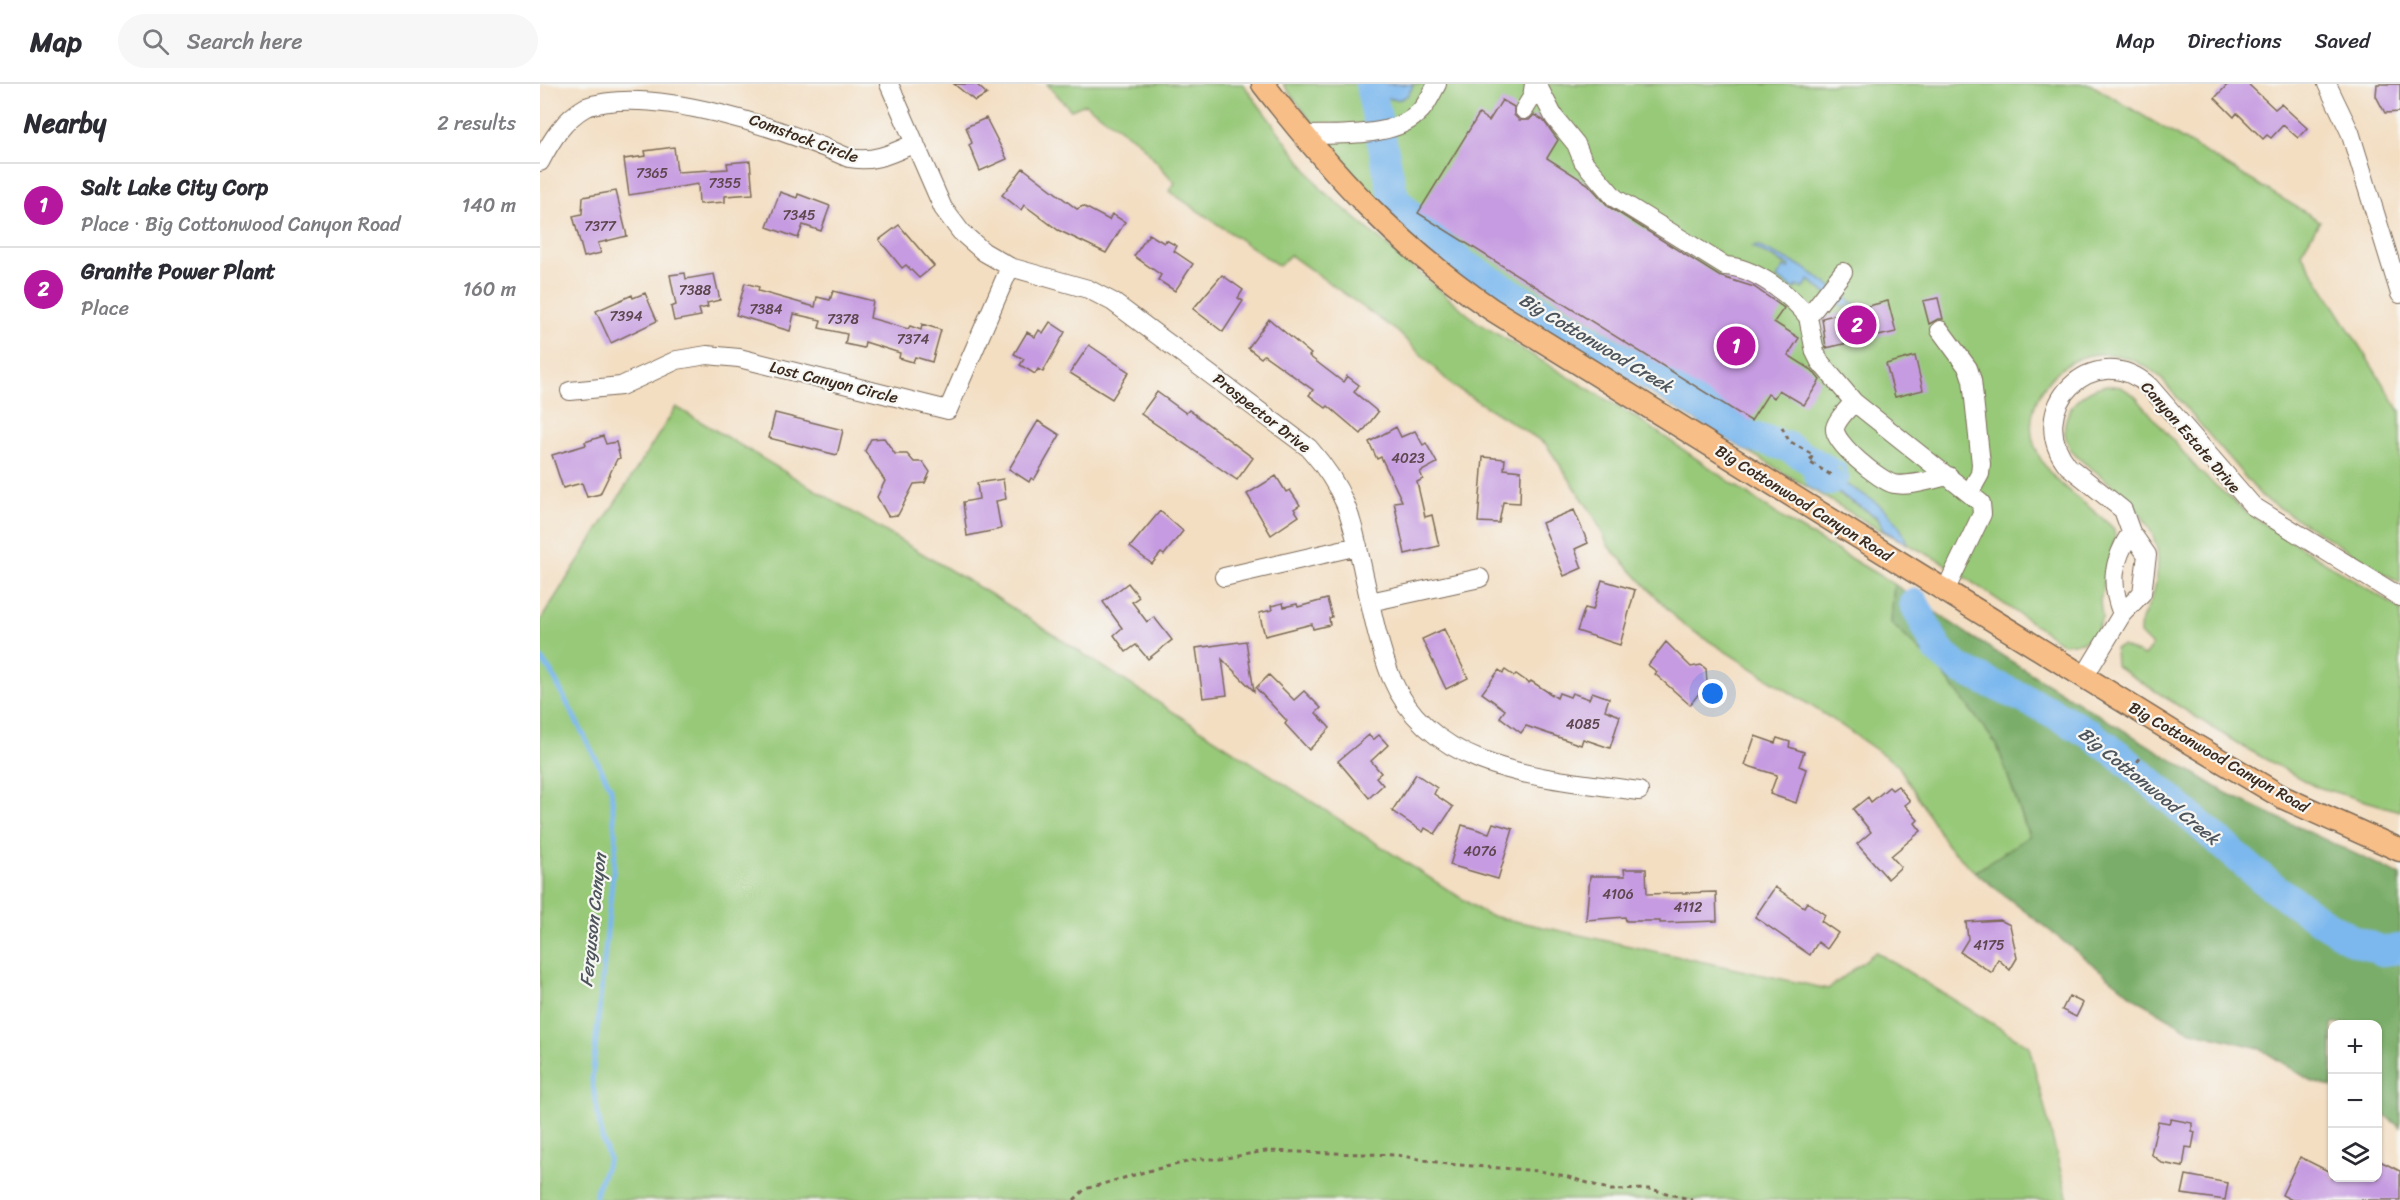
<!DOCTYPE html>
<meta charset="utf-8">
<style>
:root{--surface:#fff;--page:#f7f7f7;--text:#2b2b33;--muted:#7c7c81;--line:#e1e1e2;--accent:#b5179e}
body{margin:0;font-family:Sriracha,sans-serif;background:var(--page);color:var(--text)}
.controls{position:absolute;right:18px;bottom:18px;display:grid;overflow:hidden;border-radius:12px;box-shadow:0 2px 4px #0004}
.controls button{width:54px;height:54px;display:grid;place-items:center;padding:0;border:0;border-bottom:2px solid var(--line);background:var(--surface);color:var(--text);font:30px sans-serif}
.you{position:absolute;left:1173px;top:610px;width:21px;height:21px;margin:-15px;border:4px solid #fff;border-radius:50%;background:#1a73e8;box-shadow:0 0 0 9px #1a73e833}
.badge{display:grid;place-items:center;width:39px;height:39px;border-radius:50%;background:var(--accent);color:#fff;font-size:20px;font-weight:700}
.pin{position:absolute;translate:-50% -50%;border:3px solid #fff;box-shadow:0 2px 6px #0006}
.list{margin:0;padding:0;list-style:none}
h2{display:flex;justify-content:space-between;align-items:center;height:78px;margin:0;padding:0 24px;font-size:26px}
h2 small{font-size:20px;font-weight:400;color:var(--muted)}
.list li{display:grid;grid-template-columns:39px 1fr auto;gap:18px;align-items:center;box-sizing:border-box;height:84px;padding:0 24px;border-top:2px solid var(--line)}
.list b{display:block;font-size:22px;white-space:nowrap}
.list p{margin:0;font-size:20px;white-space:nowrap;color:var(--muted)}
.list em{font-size:20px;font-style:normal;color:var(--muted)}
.icon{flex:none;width:33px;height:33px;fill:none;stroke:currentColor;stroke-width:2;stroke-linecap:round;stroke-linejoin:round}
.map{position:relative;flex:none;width:1860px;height:1116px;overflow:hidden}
header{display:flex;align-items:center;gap:36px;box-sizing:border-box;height:84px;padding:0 30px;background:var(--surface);border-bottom:2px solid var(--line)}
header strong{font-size:28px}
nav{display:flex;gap:33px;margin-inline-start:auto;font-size:21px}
.search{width:420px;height:54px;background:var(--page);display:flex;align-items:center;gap:15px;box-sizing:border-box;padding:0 21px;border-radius:33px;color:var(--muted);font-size:22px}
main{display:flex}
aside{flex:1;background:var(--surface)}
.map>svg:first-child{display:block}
</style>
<header>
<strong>Map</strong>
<div class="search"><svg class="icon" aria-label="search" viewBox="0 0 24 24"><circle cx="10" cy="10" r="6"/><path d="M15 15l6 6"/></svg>Search here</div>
<nav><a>Map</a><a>Directions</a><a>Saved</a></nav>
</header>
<main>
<aside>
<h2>Nearby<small>2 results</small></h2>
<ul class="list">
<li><span class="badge">1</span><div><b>Salt Lake City Corp</b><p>Place · Big Cottonwood Canyon Road</p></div><em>140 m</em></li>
<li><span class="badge">2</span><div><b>Granite Power Plant</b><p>Place</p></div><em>160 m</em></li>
</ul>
</aside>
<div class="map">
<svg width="1860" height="1116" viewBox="0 0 1860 1116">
<rect width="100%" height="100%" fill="#f6f6f2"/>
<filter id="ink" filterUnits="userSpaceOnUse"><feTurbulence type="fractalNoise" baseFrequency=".0167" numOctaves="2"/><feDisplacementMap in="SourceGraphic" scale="12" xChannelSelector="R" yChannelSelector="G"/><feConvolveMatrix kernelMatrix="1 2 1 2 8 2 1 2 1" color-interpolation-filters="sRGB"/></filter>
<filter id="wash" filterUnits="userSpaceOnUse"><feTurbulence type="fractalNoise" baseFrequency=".008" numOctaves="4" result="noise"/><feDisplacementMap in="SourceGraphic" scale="24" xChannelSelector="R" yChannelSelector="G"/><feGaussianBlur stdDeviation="1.35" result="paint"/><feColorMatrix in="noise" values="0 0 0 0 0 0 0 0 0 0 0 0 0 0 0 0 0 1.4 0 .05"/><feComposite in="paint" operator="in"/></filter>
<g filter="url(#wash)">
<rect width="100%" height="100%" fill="#f3dec2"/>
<path fill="#98c979" stroke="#6a7a4c" stroke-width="1.5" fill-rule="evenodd" d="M 507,0 L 703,0 L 782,106 L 937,238 L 1097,334 L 1247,437 L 1354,500 L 1351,539 L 1402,588 L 1457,661 L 1489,753 L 1435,788 L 1407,761 L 1358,681 L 1292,635 L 1142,540 L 1069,463 L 1054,432 L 1006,360 L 913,302 L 858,248 L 750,171 L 739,182 L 629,107 L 635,99 L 599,58 L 545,20 L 531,26 Z
M 743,0 L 839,0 L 840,4 L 873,2 L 873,0 L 1550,0 L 1780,137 L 1761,169 L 1860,327 L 1860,499 L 1723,414 L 1618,291 C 1602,279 1584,270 1563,270 C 1518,269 1479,320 1495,363 C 1509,401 1547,417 1574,445 L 1575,454 L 1560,517 L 1562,534 L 1556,550 L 1543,558 L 1523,560 L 1402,478 L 1333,442 L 979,231 L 864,146 L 814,93 ZM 1213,163 L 1297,206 L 1303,223 L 1269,196 L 1257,202 L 1248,185 L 1250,183 ZM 1270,367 L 1275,376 L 1295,387 L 1292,393 L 1348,428 L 1342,440 L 1332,430 L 1270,393 Z
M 1566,301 L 1581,303 L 1594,311 L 1660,388 L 1707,429 L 1860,525 L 1860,727 L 1774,702 L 1700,661 L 1576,582 L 1575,565 L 1582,562 L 1604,572 L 1612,562 L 1600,550 C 1599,536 1606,528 1611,516 C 1617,501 1620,476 1616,461 C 1607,428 1580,408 1555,387 C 1547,381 1537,374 1531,366 C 1513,336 1537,307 1566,301 Z
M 136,323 L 457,514 L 947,831 L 1288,905 L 1336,868 L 1489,962 L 1528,1116 L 0,1116 L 0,537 Z"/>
<path fill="#7aad69" stroke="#5a6c44" stroke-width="1.5" d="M 1354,500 L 1435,555 L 1686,709 L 1860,791 L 1860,1043 L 1838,1026 L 1838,940 L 1792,940 L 1792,1003 L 1773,998 L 1719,964 L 1648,946 L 1598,916 L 1435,788 L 1489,752 L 1457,661 L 1402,588 L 1351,539 Z"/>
<path fill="#7cb8ee" stroke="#5c7186" stroke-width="1.5" d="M 839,0 L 873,0 C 870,14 859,19 846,13 Z
M 1217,162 L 1263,183 L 1315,220 L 1303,223 L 1269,196 L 1263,205 L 1257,202 L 1255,205 L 1237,194 L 1244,183 L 1248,185 L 1250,182 L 1212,163 Z
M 1270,367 L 1278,372 L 1276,376 L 1295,388 L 1293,393 C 1323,411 1357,424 1367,460 L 1343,446 L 1338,434 L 1332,430 L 1259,385 Z"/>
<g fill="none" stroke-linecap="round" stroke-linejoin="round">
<path stroke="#7cb8ee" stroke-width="5" d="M 1213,353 L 1267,384
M 1247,362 L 1271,363 L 1289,373 L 1283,384
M 1289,373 L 1303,382 L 1307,395 L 1301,404
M 0,573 L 11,588 L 71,704 L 76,759 L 52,996 L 62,1054 L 69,1075 L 56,1107 L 56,1116"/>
<path stroke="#7cb8ee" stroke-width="30" d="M 830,0 L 852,106 L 856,116 L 887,149 L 923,180 L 1213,353 L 1248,363 L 1283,384 L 1278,391 L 1289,397
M 1374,519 L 1398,566 L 1420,585 L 1508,626 L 1550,650 L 1580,672 L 1725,797 L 1775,833 L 1811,855 L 1842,867 L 1860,865"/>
</g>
<g id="blocks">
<path fill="#c69be1" d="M 414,0 L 436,0 L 447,10 L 435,17 Z
M 1688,0 L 1708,0 L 1735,25 L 1741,20 L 1767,44 L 1758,54 L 1743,41 L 1731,54 L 1727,51 L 1723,55 L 1697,29 L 1694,33 L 1675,14 Z
M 1837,0 L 1860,0 L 1860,28 L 1845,29 L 1836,12 Z
M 962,16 L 974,23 L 974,31 L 979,36 L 989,36 L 994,31 L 1003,36 L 1018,56 L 1007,74 L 1048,100 L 1069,123 L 1179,192 L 1214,203 L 1244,224 L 1234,238 L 1259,254 L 1248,271 L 1272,286 L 1280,296 L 1264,321 L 1239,306 L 1234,314 L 1228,310 L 1211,337 L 878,129 L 939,30 L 949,37 Z
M 446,34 L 467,75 L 440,87 L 429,61 L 432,59 L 426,43 Z
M 134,63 L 137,88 L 188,85 L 187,79 L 210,77 L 213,110 L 185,112 L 185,118 L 159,120 L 158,100 L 89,111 L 84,75 L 106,72 L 105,67 Z
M 483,84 L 537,125 L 543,122 L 569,136 L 572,130 L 585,138 L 566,169 L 518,146 L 484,121 L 481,126 L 462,111 Z
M 76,107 L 87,152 L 58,159 L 61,169 L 44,173 L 33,132 L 42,130 L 43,113 Z
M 240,108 L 257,114 L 258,110 L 290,122 L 281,147 L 263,141 L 258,154 L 227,143 Z
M 359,141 L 394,182 L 379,194 L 366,181 L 362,184 L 339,156 Z
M 609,150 L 624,159 L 626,156 L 637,162 L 634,167 L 653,180 L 635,207 L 618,196 L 621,191 L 594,172 Z
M 145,189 L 146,195 L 174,190 L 180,216 L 167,219 L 168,223 L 159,225 L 161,232 L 134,237 L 131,223 L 136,221 L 130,191 Z
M 682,191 L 703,206 L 698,214 L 703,217 L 683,248 L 653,225 Z
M 205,199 L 219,203 L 218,207 L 275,223 L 277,213 L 290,216 L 293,207 L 333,217 L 330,234 L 368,245 L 370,242 L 381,246 L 382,240 L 401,246 L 392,278 L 375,273 L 373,278 L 359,274 L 360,269 L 325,258 L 324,264 L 305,260 L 307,250 L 279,244 L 281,236 L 254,230 L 250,247 L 196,231 Z
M 105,209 L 117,237 L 71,259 L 56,227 L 92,211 L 93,214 Z
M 1398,214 L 1403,235 L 1398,235 L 1389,240 L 1383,217 Z
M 1348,217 L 1356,248 L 1286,264 L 1282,234 Z
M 729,235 L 771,270 L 769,272 L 803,298 L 807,292 L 819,301 L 814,308 L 838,328 L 821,350 L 788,322 L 786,324 L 769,311 L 773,306 L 724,271 L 721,274 L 708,264 Z
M 510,238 L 525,248 L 503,288 L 498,285 L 495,290 L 480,281 L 484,275 L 474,270 L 487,248 L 495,253 L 499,246 L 503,249 Z
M 549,261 L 589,288 L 572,315 L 530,289 Z
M 1375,272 L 1383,306 L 1355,313 L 1346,280 Z
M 617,308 L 646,329 L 649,326 L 713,374 L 697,396 L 601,330 Z
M 235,329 L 303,346 L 297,371 L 229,354 Z
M 498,337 L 520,351 L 494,396 L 491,394 L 489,398 L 469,385 Z
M 856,343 L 861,353 L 875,347 L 883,361 L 886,359 L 897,379 L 880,388 L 883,395 L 877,398 L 885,433 L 892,431 L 899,462 L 865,470 L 854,418 L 862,417 L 841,373 L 837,375 L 829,358 Z
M 63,352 L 66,360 L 76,358 L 80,374 L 77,375 L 60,410 L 47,413 L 42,399 L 23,404 L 12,371 L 46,361 L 45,358 Z
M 344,354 L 355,370 L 367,370 L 374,378 L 383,378 L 390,388 L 385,399 L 374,400 L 358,431 L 348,432 L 337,413 L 345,397 L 325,367 L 331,355 Z
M 943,373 L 965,375 L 964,385 L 981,387 L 980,419 L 963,418 L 959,439 L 938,438 Z
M 736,392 L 746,408 L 750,406 L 760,421 L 754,425 L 759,432 L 731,451 L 707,410 Z
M 463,395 L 466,415 L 456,417 L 461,445 L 427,452 L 423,418 L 439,415 L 437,399 Z
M 1034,426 L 1048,459 L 1035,465 L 1042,484 L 1024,492 L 1002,439 Z
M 620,427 L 643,447 L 624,471 L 621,469 L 612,480 L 590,463 Z
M 1062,496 L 1095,506 L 1080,561 L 1037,547 L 1045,524 L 1053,526 Z
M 588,499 L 599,513 L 592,518 L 607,538 L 614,533 L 632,556 L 608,575 L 596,561 L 586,568 L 574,551 L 582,544 L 563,518 Z
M 787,515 L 792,533 L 789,534 L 790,541 L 773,545 L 772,540 L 725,552 L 719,529 L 732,526 L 731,522 L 743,519 L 744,523 L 757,520 L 758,523 Z
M 904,545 L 928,594 L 906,605 L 882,555 Z
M 706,557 L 714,607 L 682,575 L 687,611 L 663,614 L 656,564 Z
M 1126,558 L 1151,583 L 1161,581 L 1166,585 L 1167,599 L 1150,621 L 1115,590 L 1117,588 L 1108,581 Z
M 959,586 L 963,589 L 965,586 L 974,592 L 976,590 L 989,599 L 991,597 L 1017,614 L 1019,609 L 1030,613 L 1032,609 L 1049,615 L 1052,608 L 1069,614 L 1065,626 L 1080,632 L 1070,664 L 1043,655 L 1041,661 L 986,642 L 981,649 L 960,633 L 965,626 L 942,609 Z
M 729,591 L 754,616 L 764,607 L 781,624 L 776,629 L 790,644 L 769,666 L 745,640 L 747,637 L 716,604 Z
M 829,651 L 833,656 L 839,651 L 848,661 L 831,677 L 841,689 L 836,693 L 843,701 L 829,714 L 798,677 Z
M 1215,652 L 1235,659 L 1237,654 L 1250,658 L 1249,663 L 1264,668 L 1259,682 L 1266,685 L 1256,719 L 1230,710 L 1237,691 L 1205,681 Z
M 876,690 L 897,704 L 894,710 L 913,723 L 895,750 L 885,744 L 883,748 L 852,727 Z
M 1358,702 L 1370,717 L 1365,721 L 1378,736 L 1375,739 L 1381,747 L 1351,772 L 1361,783 L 1348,795 L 1317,760 L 1331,748 L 1313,725 L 1328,713 L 1331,718 L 1349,703 L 1352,706 Z
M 953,739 L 973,745 L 958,795 L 910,781 L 922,741 L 949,749 Z
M 1084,785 L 1106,785 L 1107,810 L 1176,808 L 1177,837 L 1120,839 L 1120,837 L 1086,837 L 1085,833 L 1046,836 L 1050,792 L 1085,792 Z
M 1235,803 L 1264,823 L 1267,818 L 1285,831 L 1281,837 L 1298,849 L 1287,865 L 1278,858 L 1270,871 L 1215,833 Z
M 1460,836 L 1470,841 L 1477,874 L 1470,886 L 1458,875 L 1452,889 L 1420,868 L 1428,855 L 1426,838 Z
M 1529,912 L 1543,919 L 1536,933 L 1522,926 Z
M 1631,1035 L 1652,1039 L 1652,1047 L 1655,1048 L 1652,1064 L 1646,1063 L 1643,1083 L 1622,1079 L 1611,1070 L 1618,1037 L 1629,1039 Z
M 1760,1073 L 1792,1089 L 1792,1094 L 1838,1094 L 1838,1076 L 1860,1087 L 1860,1116 L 1752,1116 L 1742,1111 Z
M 1646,1091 L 1688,1099 L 1685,1116 L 1642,1110 Z"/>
</g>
</g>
<g filter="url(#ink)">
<use href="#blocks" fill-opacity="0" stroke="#7b6957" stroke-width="1.5"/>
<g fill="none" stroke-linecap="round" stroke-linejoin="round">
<defs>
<path id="minor" d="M 349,0 L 403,124 L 421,148 L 444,168 L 470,183 L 548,205 L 573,218 L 769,364 C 810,411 812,438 825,496 C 832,528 839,562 851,593 C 892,691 1010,694 1099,707
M 997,0 L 1014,33 L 1036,60 L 1043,77 L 1075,114 L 1185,182 C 1214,183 1251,211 1268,233
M 1787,0 L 1810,48 L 1860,210
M 984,26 L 992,13 L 994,0
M 763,51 C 795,50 851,54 876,31 C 886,23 891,11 897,0
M 0,78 C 11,57 24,35 46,23 C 112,0 246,46 309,74 C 334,79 353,69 375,59
M 1303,188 L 1268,233 L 1275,268 L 1280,278 L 1314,318 L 1441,419 L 1442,430 L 1405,507
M 1400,246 L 1428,284 L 1432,296 L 1441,380 L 1440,390 L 1430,408
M 30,307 L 81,302 L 137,276 L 167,271 L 199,274 L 408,326 L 470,183
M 1314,318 C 1308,325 1297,335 1295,344 C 1292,358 1340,397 1354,400 C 1371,403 1392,395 1409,392
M 1591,448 L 1583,426 L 1528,382 C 1482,326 1553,253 1609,302 L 1713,422 L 1860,513
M 684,493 L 818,462
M 830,518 L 940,494
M 1544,593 L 1582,530 L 1602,509 L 1607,471 L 1591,448 C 1573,477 1569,498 1582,530"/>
<path id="major" d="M 723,0 C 792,89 857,161 951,225 L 1646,656 L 1742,713 L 1860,766"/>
</defs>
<use href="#minor" stroke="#7b6957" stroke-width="20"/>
<use href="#major" stroke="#7b6957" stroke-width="25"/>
<path stroke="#7b6957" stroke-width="3" stroke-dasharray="4.5 4.5" stroke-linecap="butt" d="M 1242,343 L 1249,357 L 1273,371 L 1269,378 L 1293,392
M 1586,692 L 1601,673
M 534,1116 L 545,1105 L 608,1087 L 660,1075 L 680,1075 L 726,1067 L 857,1071 L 907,1080 L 1000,1087 L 1025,1092 L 1071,1106 L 1111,1105 L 1152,1116"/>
<use href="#minor" stroke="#fff" stroke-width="18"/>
<use href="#major" stroke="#f7be87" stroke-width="22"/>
</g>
</g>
<g text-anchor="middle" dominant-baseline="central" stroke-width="4.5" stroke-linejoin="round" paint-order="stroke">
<g font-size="14" fill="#5e464f">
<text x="112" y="89">7365</text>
<text x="185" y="99">7355</text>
<text x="259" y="131">7345</text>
<text x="60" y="142">7377</text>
<text x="155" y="206">7388</text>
<text x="226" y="225">7384</text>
<text x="86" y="232">7394</text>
<text x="303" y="235">7378</text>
<text x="373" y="255">7374</text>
<text x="868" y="374">4023</text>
<text x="1043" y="640">4085</text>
<text x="940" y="767">4076</text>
<text x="1078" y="810">4106</text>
<text x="1148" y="823">4112</text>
<text x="1449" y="861">4175</text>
</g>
<g font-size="16" fill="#3b2a1e" stroke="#f6f6f2">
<text transform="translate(264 54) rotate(20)">Comstock Circle</text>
<text transform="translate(294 298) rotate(14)">Lost Canyon Circle</text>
<text transform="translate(722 329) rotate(38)">Prospector Drive</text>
<text transform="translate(1651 353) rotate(49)">Canyon Estate Drive</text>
<text transform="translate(1264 419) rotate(32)">Big Cottonwood Canyon Road</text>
<text transform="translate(1679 673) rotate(30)">Big Cottonwood Canyon Road</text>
</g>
<g font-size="18" font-style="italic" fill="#4e555c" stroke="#f6f6f2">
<text transform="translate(1056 259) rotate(31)">Big Cottonwood Creek</text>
<text transform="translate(1609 702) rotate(39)">Big Cottonwood Creek</text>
<text transform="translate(53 836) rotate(-84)">Ferguson Canyon</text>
</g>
</g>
</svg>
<div class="controls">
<button>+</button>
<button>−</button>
<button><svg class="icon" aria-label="layers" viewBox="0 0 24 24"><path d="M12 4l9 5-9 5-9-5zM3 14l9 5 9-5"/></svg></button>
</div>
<div class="you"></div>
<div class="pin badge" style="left:1196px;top:262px">1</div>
<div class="pin badge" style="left:1317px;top:241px">2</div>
</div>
</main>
